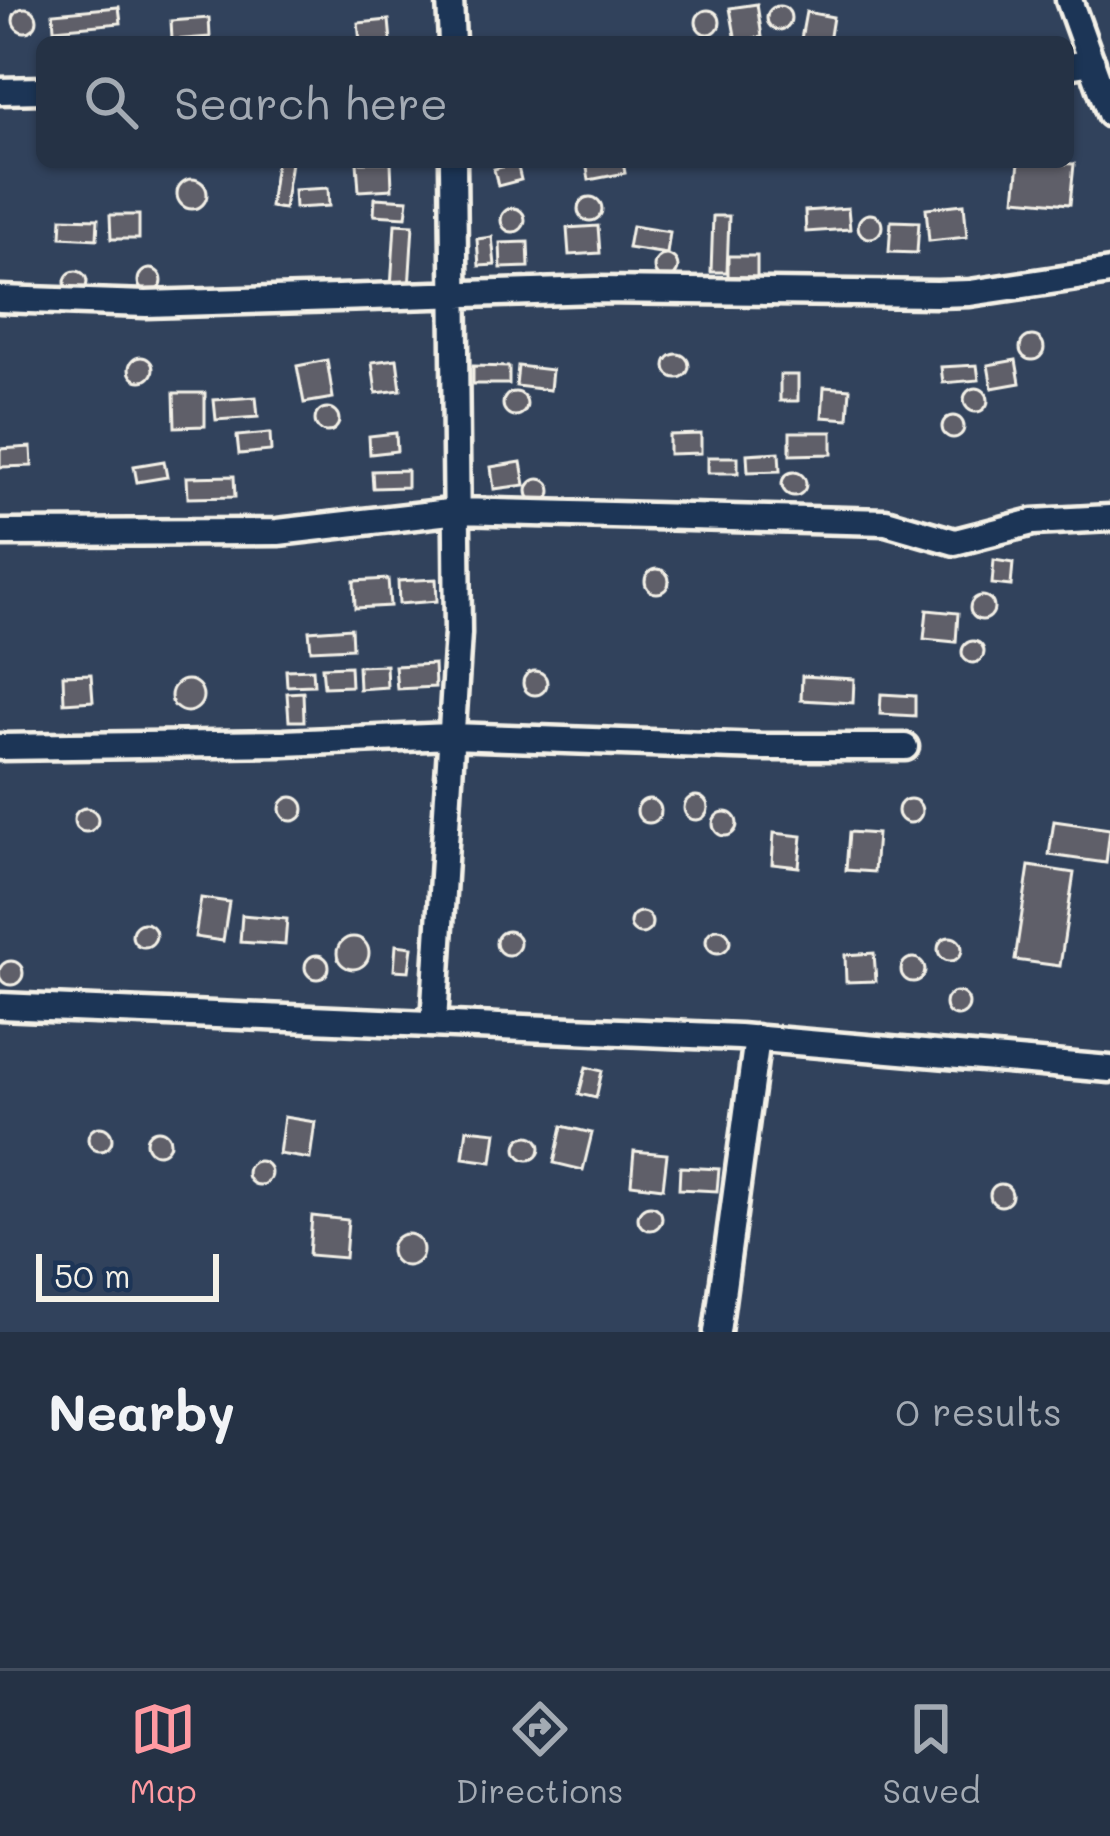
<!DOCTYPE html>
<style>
:root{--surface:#253245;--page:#313e50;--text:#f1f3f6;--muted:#a3aab3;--line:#424d5e;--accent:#ff9aa2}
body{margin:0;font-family:Mali,sans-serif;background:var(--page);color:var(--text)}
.scale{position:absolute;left:36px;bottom:30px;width:183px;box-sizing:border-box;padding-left:12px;border:6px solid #f4f1e8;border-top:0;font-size:33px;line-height:42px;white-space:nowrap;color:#f4f1e8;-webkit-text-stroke:9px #1d3557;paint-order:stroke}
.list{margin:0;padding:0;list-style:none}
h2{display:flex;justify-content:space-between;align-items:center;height:156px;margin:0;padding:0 48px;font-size:51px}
h2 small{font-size:39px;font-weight:400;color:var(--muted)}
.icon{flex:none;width:66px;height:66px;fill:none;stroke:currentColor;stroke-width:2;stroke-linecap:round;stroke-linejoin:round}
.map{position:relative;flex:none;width:1110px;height:1332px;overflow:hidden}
.search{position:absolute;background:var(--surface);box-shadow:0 3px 9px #0004;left:36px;right:36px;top:36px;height:132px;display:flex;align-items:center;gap:30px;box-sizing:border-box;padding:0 42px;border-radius:18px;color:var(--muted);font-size:45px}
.sheet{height:336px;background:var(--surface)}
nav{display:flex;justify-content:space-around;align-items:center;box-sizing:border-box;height:168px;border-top:3px solid var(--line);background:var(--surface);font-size:33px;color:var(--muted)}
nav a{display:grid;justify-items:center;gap:6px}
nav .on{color:var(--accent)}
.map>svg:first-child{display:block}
</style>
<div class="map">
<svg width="1110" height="1332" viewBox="0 0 1110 1332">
<rect width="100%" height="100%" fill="#31425c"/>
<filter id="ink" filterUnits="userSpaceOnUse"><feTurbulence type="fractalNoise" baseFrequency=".00833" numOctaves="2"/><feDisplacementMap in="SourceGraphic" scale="24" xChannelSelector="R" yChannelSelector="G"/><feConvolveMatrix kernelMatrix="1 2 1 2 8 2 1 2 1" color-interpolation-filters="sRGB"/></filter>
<g filter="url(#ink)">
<path fill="#5f5f69" stroke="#f4f1e8" stroke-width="3" d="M 757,4 L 762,37 L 736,41 L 730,8 Z
M767 18a12 12 0 1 1 24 0a12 12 0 1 1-24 0Z
M 119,7 L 121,23 L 54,29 L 53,13 Z
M13 20a12 12 0 1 1 24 0a12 12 0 1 1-24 0Z
M696 22a12 12 0 1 1 24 0a12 12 0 1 1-24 0Z
M 806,12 L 833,17 L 829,42 L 801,39 Z
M 209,18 L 210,37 L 172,40 L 171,21 Z
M 389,20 L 391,42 L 360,42 L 358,23 Z
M 276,162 L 291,162 L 284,209 L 270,207 Z
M 357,162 L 391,162 L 392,189 L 359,191 Z
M 586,162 L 623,162 L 625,173 L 589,180 Z
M 1019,162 L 1074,164 L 1070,204 L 1015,199 Z
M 517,163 L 521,180 L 498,186 L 494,169 Z
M177 194a15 15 0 1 1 30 0a15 15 0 1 1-30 0Z
M 328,188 L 329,206 L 295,208 L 294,190 Z
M578 209a12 12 0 1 1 24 0a12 12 0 1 1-24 0Z
M 375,198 L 408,200 L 406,217 L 374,215 Z
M 964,204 L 967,237 L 929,241 L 926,208 Z
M 848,208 L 850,229 L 806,232 L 805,211 Z
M501 220a12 12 0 1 1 24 0a12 12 0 1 1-24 0Z
M858 226a12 12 0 1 1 24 0a12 12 0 1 1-24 0Z
M 110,215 L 139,215 L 139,239 L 111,239 Z
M 713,216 L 729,216 L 727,272 L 711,272 Z
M 62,218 L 98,219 L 97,239 L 61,237 Z
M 891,221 L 919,222 L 917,253 L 889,252 Z
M 395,224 L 413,225 L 409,289 L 391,288 Z
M 598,226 L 600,253 L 569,255 L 567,228 Z
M 632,226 L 670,232 L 667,254 L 628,248 Z
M 492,237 L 495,265 L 479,266 L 477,239 Z
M 528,242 L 529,267 L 501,268 L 500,243 Z
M654 267a12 12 0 1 1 24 0a12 12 0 1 1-24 0Z
M 728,256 L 757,256 L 757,284 L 728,283 Z
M138 281a12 12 0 1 1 24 0a12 12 0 1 1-24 0Z
M65 282a11 11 0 1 1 22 0a11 11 0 1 1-22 0Z
M1020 348a12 12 0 1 1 24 0a12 12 0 1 1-24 0Z
M665 366a12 12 0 1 1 24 0a12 12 0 1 1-24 0Z
M129 369a12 12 0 1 1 24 0a12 12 0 1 1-24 0Z
M 397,359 L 401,390 L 376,393 L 372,362 Z
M 327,360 L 333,398 L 304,403 L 297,366 Z
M 1016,360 L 1020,383 L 992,388 L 988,365 Z
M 977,365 L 979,380 L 943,383 L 941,367 Z
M 473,366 L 509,367 L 509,384 L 473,384 Z
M 518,366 L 552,370 L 550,390 L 516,386 Z
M 780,375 L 798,375 L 798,401 L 780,401 Z
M 824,387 L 850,389 L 848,419 L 822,417 Z
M964 400a12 12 0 1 1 24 0a12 12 0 1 1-24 0Z
M503 404a12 12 0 1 1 24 0a12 12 0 1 1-24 0Z
M 174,393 L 205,393 L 205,426 L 175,427 Z
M 256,397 L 258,417 L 216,420 L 214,400 Z
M315 420a12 12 0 1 1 24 0a12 12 0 1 1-24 0Z
M942 427a11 11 0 1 1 22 0a11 11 0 1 1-22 0Z
M 790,432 L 832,432 L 832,454 L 790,455 Z
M 270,433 L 271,451 L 239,454 L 237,436 Z
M 396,433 L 397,451 L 370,454 L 369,436 Z
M 701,434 L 701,453 L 669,454 L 669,435 Z
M 31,447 L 32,466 L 0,467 L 0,449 Z
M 779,452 L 780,471 L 748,472 L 747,454 Z
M 708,457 L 738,457 L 738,473 L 708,473 Z
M 164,461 L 167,477 L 137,482 L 134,466 Z
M 521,462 L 525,485 L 494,489 L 491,467 Z
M 407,470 L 407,487 L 373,488 L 372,471 Z
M782 484a12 12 0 1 1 24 0a12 12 0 1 1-24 0Z
M 234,476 L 235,497 L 188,498 L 187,477 Z
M527 491a12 12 0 1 1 24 0a12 12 0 1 1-24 0Z
M 994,560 L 1013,563 L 1011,586 L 992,584 Z
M645 581a12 12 0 1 1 24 0a12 12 0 1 1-24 0Z
M 388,579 L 390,606 L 355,608 L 354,581 Z
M 436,579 L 437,601 L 399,604 L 398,581 Z
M970 608a12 12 0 1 1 24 0a12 12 0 1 1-24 0Z
M 927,610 L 958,613 L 956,642 L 924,639 Z
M 351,628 L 352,648 L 311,650 L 309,631 Z
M962 652a11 11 0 1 1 22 0a11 11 0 1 1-22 0Z
M 434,664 L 435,687 L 397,689 L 395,666 Z
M 386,665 L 387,687 L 359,689 L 358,666 Z
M 350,666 L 351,686 L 324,687 L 322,667 Z
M 313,669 L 314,685 L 287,686 L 286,670 Z
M523 683a12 12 0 1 1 24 0a12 12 0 1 1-24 0Z
M 91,674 L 93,701 L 64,703 L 63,675 Z
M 802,676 L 854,679 L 853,703 L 801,700 Z
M171 696a16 16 0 1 1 32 0a16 16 0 1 1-32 0Z
M 303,692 L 304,721 L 289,721 L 287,693 Z
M 881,694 L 915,696 L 915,716 L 880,714 Z
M684 808a12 12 0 1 1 24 0a12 12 0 1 1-24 0Z
M280 809a12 12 0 1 1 24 0a12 12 0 1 1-24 0Z
M898 811a12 12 0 1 1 24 0a12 12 0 1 1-24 0Z
M637 811a12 12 0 1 1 24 0a12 12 0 1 1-24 0Z
M74 820a12 12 0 1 1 24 0a12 12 0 1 1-24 0Z
M713 824a12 12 0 1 1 24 0a12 12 0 1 1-24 0Z
M 1054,821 L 1110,829 L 1106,863 L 1049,855 Z
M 849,832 L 877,834 L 874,872 L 846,870 Z
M 774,833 L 802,836 L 799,867 L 772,864 Z
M 1029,866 L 1074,873 L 1060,966 L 1015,960 Z
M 201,898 L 229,902 L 223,941 L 195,937 Z
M630 923a11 11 0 1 1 22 0a11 11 0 1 1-22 0Z
M 242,915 L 287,919 L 285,945 L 240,942 Z
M132 935a12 12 0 1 1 24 0a12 12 0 1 1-24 0Z
M706 941a12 12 0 1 1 24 0a12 12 0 1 1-24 0Z
M496 943a12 12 0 1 1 24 0a12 12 0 1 1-24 0Z
M337 953a16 16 0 1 1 32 0a16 16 0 1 1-32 0Z
M938 949a12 12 0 1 1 24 0a12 12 0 1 1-24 0Z
M 396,945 L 412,947 L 409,971 L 394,970 Z
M 874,953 L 876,981 L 846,982 L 845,955 Z
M305 967a12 12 0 1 1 24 0a12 12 0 1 1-24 0Z
M901 970a12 12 0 1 1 24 0a12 12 0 1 1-24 0Z
M-1 973a12 12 0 1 1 24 0a12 12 0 1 1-24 0Z
M945 1004a12 12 0 1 1 24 0a12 12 0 1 1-24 0Z
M 586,1067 L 602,1071 L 596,1098 L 579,1094 Z
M 284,1117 L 315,1122 L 310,1159 L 279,1154 Z
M 562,1126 L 592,1133 L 583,1170 L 554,1163 Z
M88 1139a12 12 0 1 1 24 0a12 12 0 1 1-24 0Z
M 467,1129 L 496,1132 L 492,1162 L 463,1158 Z
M146 1142a12 12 0 1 1 24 0a12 12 0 1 1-24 0Z
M516 1148a12 12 0 1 1 24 0a12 12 0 1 1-24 0Z
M 634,1151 L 667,1154 L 663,1188 L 631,1184 Z
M247 1173a12 12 0 1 1 24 0a12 12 0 1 1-24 0Z
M 680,1167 L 719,1169 L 717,1191 L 679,1189 Z
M990 1195a11 11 0 1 1 22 0a11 11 0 1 1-22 0Z
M638 1218a12 12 0 1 1 24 0a12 12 0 1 1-24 0Z
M 312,1216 L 348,1220 L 345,1258 L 309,1255 Z
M391 1250a16 16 0 1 1 32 0a16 16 0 1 1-32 0Z"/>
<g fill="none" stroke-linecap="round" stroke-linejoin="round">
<defs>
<path id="minor" d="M 450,0 L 452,42
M 1069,0 L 1110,114
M 1068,66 L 1092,62
M 0,91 L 42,90
M 0,299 L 146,304 L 596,290 L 937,294 L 970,293 L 1110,272
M 0,533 L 278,532 L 458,511 L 886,522 L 955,542 L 1033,522 L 1110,518
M 0,747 L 284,743 L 451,736 L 762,747 L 905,747
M 0,1006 L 739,1037 L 1110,1069
M 434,1022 L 458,633 L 453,162
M 717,1332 L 757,1038"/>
</defs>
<use href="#minor" stroke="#f4f1e8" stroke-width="33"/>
<use href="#minor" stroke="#1d3557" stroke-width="24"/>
</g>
</g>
</svg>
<div class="scale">50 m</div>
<div class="search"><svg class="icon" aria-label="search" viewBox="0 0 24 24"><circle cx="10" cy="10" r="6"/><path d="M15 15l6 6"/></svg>Search here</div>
</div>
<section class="sheet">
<h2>Nearby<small>0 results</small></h2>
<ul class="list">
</ul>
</section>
<nav>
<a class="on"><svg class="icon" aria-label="map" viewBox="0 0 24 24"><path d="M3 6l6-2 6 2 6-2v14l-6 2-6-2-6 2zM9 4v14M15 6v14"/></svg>Map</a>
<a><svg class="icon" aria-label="directions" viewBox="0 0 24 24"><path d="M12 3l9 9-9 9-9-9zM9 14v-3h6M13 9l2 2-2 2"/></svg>Directions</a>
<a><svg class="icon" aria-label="saved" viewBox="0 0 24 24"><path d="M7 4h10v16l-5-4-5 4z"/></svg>Saved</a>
</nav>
